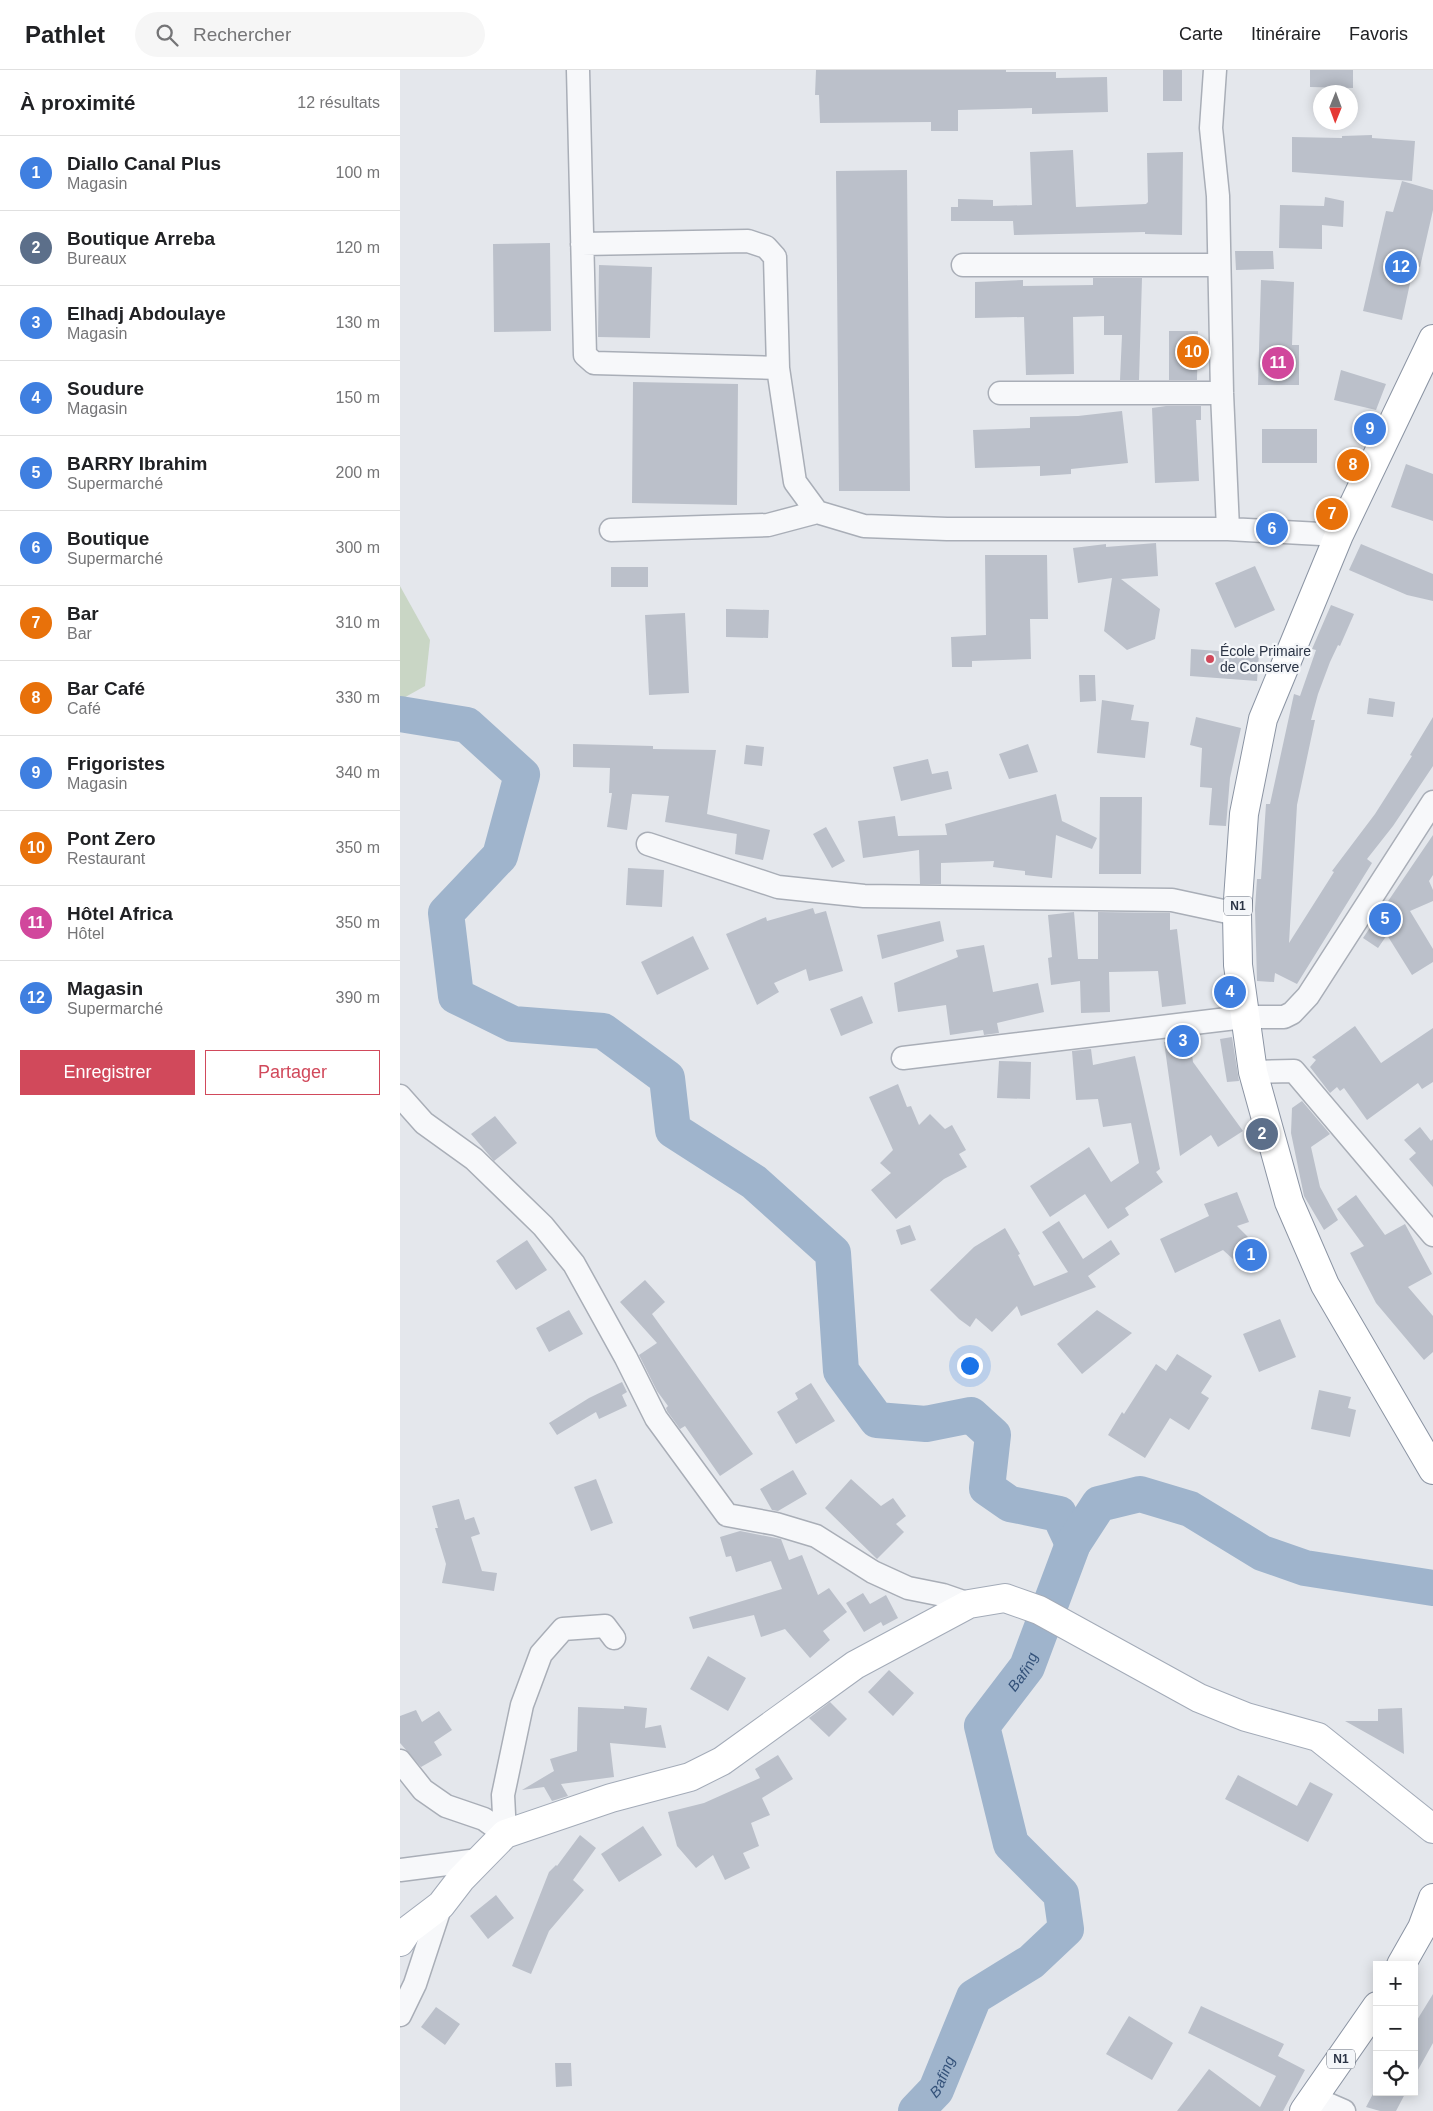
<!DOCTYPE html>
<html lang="fr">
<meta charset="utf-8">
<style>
:root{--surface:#fff;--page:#f6f6f6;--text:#202124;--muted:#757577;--line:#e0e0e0;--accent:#d1495b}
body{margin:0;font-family:Arial,sans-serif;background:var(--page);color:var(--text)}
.controls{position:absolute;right:15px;bottom:15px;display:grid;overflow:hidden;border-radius:0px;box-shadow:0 2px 12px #0003}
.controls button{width:45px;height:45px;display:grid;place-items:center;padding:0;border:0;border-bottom:1px solid var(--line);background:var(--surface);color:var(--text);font:25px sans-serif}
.compass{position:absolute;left:913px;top:15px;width:45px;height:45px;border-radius:50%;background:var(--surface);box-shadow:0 2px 12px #0003;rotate:181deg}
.you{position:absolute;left:569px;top:1295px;width:18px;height:18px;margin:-12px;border:4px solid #fff;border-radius:50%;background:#1a73e8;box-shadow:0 0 0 8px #1a73e833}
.badge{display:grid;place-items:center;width:32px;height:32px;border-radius:50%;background:var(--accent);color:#fff;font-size:16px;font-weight:700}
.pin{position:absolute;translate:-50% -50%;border:2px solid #fff;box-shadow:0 1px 5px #0006}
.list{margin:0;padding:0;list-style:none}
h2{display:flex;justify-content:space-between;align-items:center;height:65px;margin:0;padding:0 20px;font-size:21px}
h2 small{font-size:16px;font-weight:400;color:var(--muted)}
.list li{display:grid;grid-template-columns:32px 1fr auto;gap:15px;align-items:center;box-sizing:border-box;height:75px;padding:0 20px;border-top:1px solid var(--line)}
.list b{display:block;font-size:19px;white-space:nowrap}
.list p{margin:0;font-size:16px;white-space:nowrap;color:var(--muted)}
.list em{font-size:16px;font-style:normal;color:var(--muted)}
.actions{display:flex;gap:10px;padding:15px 20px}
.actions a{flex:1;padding:11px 0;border:1px solid var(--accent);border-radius:0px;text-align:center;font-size:18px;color:var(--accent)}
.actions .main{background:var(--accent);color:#fff}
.icon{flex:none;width:28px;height:28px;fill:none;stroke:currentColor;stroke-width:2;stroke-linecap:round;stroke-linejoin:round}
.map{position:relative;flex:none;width:1033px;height:2041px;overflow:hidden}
header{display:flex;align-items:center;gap:30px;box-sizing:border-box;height:70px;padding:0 25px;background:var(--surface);border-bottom:1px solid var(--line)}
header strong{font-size:24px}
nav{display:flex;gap:28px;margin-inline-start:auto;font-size:18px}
.search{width:350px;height:45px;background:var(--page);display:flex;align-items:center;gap:12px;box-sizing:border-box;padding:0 18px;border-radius:28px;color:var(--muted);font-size:19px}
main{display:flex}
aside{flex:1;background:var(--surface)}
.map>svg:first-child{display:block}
</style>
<header>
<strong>Pathlet</strong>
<div class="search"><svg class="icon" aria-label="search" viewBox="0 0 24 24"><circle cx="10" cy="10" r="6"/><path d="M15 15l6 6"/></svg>Rechercher</div>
<nav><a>Carte</a><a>Itinéraire</a><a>Favoris</a></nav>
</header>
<main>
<aside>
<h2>À proximité<small>12 résultats</small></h2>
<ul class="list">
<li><span class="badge" style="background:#3f7fe0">1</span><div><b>Diallo Canal Plus</b><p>Magasin</p></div><em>100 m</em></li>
<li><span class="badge" style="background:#5c6f8a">2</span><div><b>Boutique Arreba</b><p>Bureaux</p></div><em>120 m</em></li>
<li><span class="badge" style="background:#3f7fe0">3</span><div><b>Elhadj Abdoulaye</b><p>Magasin</p></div><em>130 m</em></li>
<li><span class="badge" style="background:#3f7fe0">4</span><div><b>Soudure</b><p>Magasin</p></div><em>150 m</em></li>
<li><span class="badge" style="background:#3f7fe0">5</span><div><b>BARRY Ibrahim</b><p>Supermarché</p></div><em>200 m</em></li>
<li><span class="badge" style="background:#3f7fe0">6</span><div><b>Boutique</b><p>Supermarché</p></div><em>300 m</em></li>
<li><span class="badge" style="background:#e8710a">7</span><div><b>Bar</b><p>Bar</p></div><em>310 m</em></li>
<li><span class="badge" style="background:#e8710a">8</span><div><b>Bar Café</b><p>Café</p></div><em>330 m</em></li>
<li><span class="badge" style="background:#3f7fe0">9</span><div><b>Frigoristes</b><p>Magasin</p></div><em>340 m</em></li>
<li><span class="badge" style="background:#e8710a">10</span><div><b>Pont Zero</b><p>Restaurant</p></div><em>350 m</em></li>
<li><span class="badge" style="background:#d1479c">11</span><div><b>Hôtel Africa</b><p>Hôtel</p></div><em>350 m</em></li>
<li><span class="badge" style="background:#3f7fe0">12</span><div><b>Magasin</b><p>Supermarché</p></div><em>390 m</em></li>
</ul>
<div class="actions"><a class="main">Enregistrer</a><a>Partager</a></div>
</aside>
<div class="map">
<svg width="1033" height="2041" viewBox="0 0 1033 2041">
<rect width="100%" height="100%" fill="#e4e7ec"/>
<path fill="#c9d6c5" d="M 0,516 L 30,570 L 25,616 L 0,630 Z"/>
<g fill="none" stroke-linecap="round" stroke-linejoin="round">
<g stroke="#9fb4cc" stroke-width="36">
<path d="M 0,644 L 67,655 L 122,705 L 100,786 L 46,843 L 56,926 L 113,954 L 203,961 L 267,1008 L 273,1060 L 354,1112 L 433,1183 L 441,1301 L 477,1350 L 526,1354 L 571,1345 L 593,1365 L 587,1418 L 610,1434 L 659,1444 L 673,1474"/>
<path id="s1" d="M 516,2041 L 536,2020 L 574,1927 L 631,1892 L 666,1859 L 661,1824 L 611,1774 L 582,1656 L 627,1597 L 673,1474 L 699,1434 L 740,1424 L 790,1439 L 862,1483 L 905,1498 L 1033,1518"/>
</g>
</g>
<path fill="#bbc0ca" d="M 416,0 L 606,0 L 606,2 L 656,2 L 656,8 L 707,7 L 708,42 L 632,44 L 632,38 L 558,40 L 558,61 L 531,61 L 531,52 L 420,53 L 419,25 L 415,25 Z
M 763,0 L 782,0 L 782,31 L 763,31 Z
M 910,0 L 953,0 L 953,18 L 910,17 Z
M 972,65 L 972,68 L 1015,71 L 1012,111 L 892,102 L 892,67 L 942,68 L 942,66 Z
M 673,80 L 676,137 L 746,134 L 748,132 L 747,83 L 783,82 L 782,165 L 745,164 L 745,162 L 614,165 L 613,151 L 551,151 L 551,137 L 558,137 L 558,129 L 593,130 L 593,136 L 632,135 L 630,82 Z
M 507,100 L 510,421 L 439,421 L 436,101 Z
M 1002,111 L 1033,120 L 1033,140 L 1020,197 L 1014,195 L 1002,250 L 963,241 L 986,141 L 993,142 Z
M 925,127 L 944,131 L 943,157 L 922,155 L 922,179 L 879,178 L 880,135 L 924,136 Z
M 150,173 L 151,261 L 94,262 L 93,174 Z
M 835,181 L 873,181 L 874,199 L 836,200 Z
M 199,195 L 252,197 L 250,268 L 198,267 Z
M 693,208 L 742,208 L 739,310 L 720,310 L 722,265 L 704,265 L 704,246 L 673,247 L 674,304 L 626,305 L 624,247 L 575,248 L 575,212 L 623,210 L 623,216 L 693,215 Z
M 861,210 L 894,212 L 892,275 L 899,275 L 899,315 L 858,315 Z
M 769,261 L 798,261 L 797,310 L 769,310 Z
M 941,300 L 986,314 L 976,340 L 934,330 Z
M 233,312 L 338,314 L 337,435 L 232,433 Z
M 766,336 L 801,336 L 801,350 L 796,350 L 799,411 L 755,413 L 752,338 Z
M 722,341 L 728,393 L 671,399 L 671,404 L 640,406 L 640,396 L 575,398 L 573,360 L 630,358 L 630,347 L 678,346 Z
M 862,359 L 917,359 L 917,393 L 862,393 Z
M 1006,394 L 1033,404 L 1033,451 L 991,437 Z
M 756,473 L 758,506 L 721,509 L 760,539 L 755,569 L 727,580 L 704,561 L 712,508 L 678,513 L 673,478 L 706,474 L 706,477 Z
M 961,474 L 1033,504 L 1033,531 L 1007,525 L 949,500 Z
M 585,485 L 647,485 L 648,549 L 630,549 L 631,589 L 572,591 L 572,597 L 552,597 L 551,567 L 586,565 Z
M 855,496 L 875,540 L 835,558 L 815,513 Z
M 211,497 L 248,497 L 248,517 L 211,517 Z
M 931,535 L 954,544 L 940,576 L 938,575 L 930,592 L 918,624 L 911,650 L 915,650 L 897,735 L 889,873 L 934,802 L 932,801 L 975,744 L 1012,686 L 1010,685 L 1033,647 L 1033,696 L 993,756 L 967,789 L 972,793 L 897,914 L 875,903 L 874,912 L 857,911 L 855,839 L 857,809 L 861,809 L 866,734 L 870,734 L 894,624 L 900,626 L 916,580 L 912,579 Z
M 326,539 L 369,540 L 368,568 L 326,567 Z
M 285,543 L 289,623 L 249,625 L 245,545 Z
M 791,579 L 859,584 L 857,611 L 790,606 Z
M 679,605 L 695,605 L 696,631 L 680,632 Z
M 969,628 L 995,632 L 993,647 L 967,644 Z
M 702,630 L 734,635 L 731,650 L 749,652 L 745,688 L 697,683 Z
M 796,647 L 841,658 L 830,708 L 826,756 L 809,755 L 812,718 L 800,717 L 802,678 L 790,675 Z
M 173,674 L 253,676 L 253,679 L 316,680 L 307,744 L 370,760 L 363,790 L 335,784 L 337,762 L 337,764 L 265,752 L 269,726 L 232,724 L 227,760 L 207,757 L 212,723 L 209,723 L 210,698 L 173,697 Z
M 628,674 L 638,702 L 609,709 L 599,684 Z
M 346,675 L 364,677 L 362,696 L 344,694 Z
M 528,689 L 532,704 L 548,701 L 552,719 L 501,731 L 493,697 Z
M 656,724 L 662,751 L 697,768 L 692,779 L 656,765 L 652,808 L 625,805 L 625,801 L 593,797 L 594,791 L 541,793 L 541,814 L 520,814 L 519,780 L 463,788 L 458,751 L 495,746 L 498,766 L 547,765 L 545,754 Z
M 700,727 L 742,727 L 741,804 L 699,804 Z
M 426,757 L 445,791 L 432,798 L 413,764 Z
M 1033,765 L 1033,805 L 1029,811 L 1033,820 L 1033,831 L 1010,841 L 1033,879 L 1033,892 L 1012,905 L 987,865 L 978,878 L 963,868 Z
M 228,798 L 264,800 L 262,837 L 226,835 Z
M 413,838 L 415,844 L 426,841 L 443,901 L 409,911 L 406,899 L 374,913 L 379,922 L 357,935 L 326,864 L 366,847 L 367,851 Z
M 674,842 L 678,889 L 698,889 L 698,842 L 770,843 L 770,860 L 777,859 L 786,934 L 762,937 L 758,901 L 709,902 L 710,942 L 681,943 L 680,911 L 651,915 L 648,888 L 652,887 L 648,845 Z
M 540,851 L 544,871 L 482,889 L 477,865 Z
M 293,866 L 309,899 L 257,925 L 241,892 Z
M 584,875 L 593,922 L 638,913 L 644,942 L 597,953 L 599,963 L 584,965 L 583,960 L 550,965 L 546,935 L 498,942 L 494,913 L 558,887 L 556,880 Z
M 462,926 L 473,953 L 441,966 L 430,939 Z
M 955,956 L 981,993 L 1033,958 L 1033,1012 L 1022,1019 L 1018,1013 L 967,1050 L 944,1018 L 940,1021 L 937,1017 L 930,1023 L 910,997 L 916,990 L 912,987 Z
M 832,967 L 839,1011 L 827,1012 L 820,969 Z
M 790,969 L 793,992 L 843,1061 L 818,1077 L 811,1065 L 780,1086 L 764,972 Z
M 691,979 L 693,995 L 735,986 L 760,1099 L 756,1102 L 763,1112 L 725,1138 L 729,1145 L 708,1159 L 685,1124 L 650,1147 L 630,1116 L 689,1077 L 711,1112 L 739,1093 L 731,1053 L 703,1057 L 698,1029 L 676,1030 L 672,981 Z
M 599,991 L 631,992 L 630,1029 L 597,1028 Z
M 498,1014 L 507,1037 L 511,1036 L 519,1055 L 530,1044 L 545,1059 L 552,1055 L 566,1080 L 559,1084 L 567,1097 L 544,1109 L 496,1149 L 471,1120 L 491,1103 L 480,1093 L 493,1080 L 469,1027 Z
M 902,1031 L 930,1064 L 911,1077 L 920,1117 L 938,1150 L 924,1160 L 904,1126 L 891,1063 L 892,1038 Z
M 95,1046 L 117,1073 L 94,1091 L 71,1064 Z
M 1020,1057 L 1031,1071 L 1033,1069 L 1033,1117 L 1009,1089 L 1016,1083 L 1004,1070 Z
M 837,1122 L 849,1152 L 837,1156 L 852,1171 L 834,1190 L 823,1180 L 775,1203 L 760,1169 L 809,1146 L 804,1134 Z
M 956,1125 L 985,1165 L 1005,1154 L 1032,1204 L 1008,1217 L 1033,1246 L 1033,1282 L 1024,1290 L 976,1233 L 950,1183 L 964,1176 L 937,1139 Z
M 659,1151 L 683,1189 L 711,1170 L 720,1184 L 688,1206 L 696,1217 L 621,1246 L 617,1236 L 592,1262 L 576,1248 L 570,1257 L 559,1249 L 530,1220 L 574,1177 L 605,1158 L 620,1184 L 618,1185 L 634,1216 L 668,1202 L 642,1162 Z
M 510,1155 L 516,1170 L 501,1175 L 496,1160 Z
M 127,1170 L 147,1200 L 116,1220 L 96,1191 Z
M 245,1210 L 265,1232 L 252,1244 L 353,1384 L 320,1406 L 285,1356 L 280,1359 L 267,1341 L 266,1338 L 268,1336 L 257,1321 L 239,1285 L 257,1273 L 220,1232 Z
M 169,1240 L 183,1264 L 149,1282 L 136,1258 Z
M 697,1240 L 732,1263 L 682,1304 L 657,1274 Z
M 880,1249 L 896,1287 L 859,1302 L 843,1264 Z
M 777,1284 L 812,1306 L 801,1323 L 809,1328 L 789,1360 L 770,1348 L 745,1388 L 708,1365 L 722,1342 L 724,1344 L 756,1294 L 766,1301 Z
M 222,1312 L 227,1322 L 222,1325 L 227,1336 L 199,1349 L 196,1342 L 157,1365 L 149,1353 L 189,1328 Z
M 411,1313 L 435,1351 L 396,1374 L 377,1342 L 398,1329 L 395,1323 Z
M 919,1320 L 951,1327 L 948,1338 L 956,1340 L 950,1367 L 911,1359 Z
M 393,1400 L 407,1424 L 378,1441 L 372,1440 L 360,1419 Z
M 196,1409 L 213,1453 L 191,1461 L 174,1417 Z
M 451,1409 L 481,1436 L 493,1428 L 506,1446 L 496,1454 L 504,1462 L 477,1489 L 425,1438 Z
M 59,1429 L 65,1450 L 74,1447 L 80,1464 L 71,1467 L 82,1501 L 97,1503 L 94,1521 L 42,1513 L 46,1494 L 35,1458 L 38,1458 L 32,1436 Z
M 340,1461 L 381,1469 L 389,1490 L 402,1485 L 418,1525 L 429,1518 L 447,1542 L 423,1561 L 430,1570 L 410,1588 L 385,1559 L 361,1567 L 354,1545 L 293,1559 L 289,1547 L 382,1519 L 371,1491 L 336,1502 L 331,1486 L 326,1487 L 320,1467 Z
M 463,1523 L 470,1534 L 486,1525 L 498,1548 L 483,1556 L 481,1552 L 464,1562 L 446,1533 Z
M 308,1586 L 346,1608 L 328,1641 L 290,1619 Z
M 489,1600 L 514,1623 L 493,1646 L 468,1622 Z
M 430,1632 L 447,1649 L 429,1667 L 409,1648 Z
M 224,1636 L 247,1638 L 245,1658 L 261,1655 L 266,1678 L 210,1673 L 214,1707 L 161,1714 L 168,1726 L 152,1731 L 144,1717 L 122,1720 L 154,1701 L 150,1689 L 177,1681 L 178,1637 L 224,1639 Z
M 1002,1638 L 1004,1684 L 945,1651 L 978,1651 L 978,1639 Z
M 16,1640 L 22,1652 L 39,1641 L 52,1660 L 34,1672 L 42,1685 L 21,1697 L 0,1673 L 0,1646 Z
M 378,1685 L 393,1709 L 362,1728 L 370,1745 L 351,1753 L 359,1776 L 343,1783 L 350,1798 L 325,1810 L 313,1785 L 296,1798 L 277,1776 L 268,1742 L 304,1733 L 360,1708 L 355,1699 Z
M 838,1705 L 897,1736 L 910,1712 L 933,1724 L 908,1772 L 825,1729 Z
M 243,1756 L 262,1785 L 219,1812 L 201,1784 Z
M 180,1765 L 196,1778 L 173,1810 L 184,1820 L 149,1861 L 131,1904 L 112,1896 L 149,1802 L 156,1795 L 157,1796 Z
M 96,1825 L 114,1848 L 88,1869 L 70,1846 Z
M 1033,1924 L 1033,1973 L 1014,2007 L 1014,1955 Z
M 801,1936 L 884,1974 L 878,1986 L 905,2000 L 883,2041 L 777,2041 L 809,1999 L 860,2037 L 876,2006 L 788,1963 Z
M 36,1937 L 60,1954 L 45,1975 L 21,1957 Z
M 729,1946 L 773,1973 L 752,2010 L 706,1984 Z
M 155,1993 L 171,1993 L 172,2016 L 156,2017 Z
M 974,2022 L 1006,2022 L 996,2041 L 980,2041 L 966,2037 Z"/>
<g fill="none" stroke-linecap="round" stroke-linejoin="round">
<defs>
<path id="minor" d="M 178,0 L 185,285 L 194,293 L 378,298
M 815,0 L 811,58 L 818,126 L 822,323 L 828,459
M 182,174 L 348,171 L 366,177 L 375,187 L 378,298 L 395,412 L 417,442 L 464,456 L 547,459 L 828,459 L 939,465
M 563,195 L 819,195
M 600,323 L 822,323
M 211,460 L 368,455 L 417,442
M 248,774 L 378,817 L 464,826 L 772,830 L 837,844
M 503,988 L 844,947 L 884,947 L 892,943 L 908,926 L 1033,732
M 853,1002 L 894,1001 L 1033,1165
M 0,1026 L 24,1053 L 74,1089 L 143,1156 L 174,1194 L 226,1288 L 256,1348 L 327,1445 L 376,1454 L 416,1466 L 473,1502 L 508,1518 L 543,1525 L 569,1534
M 0,1691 L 23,1720 L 46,1736 L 84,1749 L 105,1764
M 105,1764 L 103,1725 L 122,1635 L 141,1584 L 163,1559 L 205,1556 L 214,1568
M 0,1800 L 78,1790
M 0,1945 L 15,1914 L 41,1835
M 914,2028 L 944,2041"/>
<path id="major" d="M 0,1872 L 8,1860 L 41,1835 L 61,1809 L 105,1764 L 211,1728 L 290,1707 L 322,1691 L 455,1595 L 569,1534 L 605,1528 L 639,1540 L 799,1628 L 846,1647 L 918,1667 L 1033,1759"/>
<path id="highway" d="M 1033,269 L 939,465 L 863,649 L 844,744 L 837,844 L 838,895 L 853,1002 L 889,1132 L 925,1215 L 1033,1400
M 1001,1895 L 1022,1858 L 1033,1828
M 904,2041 L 977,1936"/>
</defs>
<use href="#minor" stroke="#a9aeb7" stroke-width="25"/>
<use href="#major" stroke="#a3abb8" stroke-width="30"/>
<use href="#highway" stroke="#8b94a3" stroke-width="30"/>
<use href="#minor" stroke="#f7f8fa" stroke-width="22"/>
<use href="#major" stroke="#fff" stroke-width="28"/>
<use href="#highway" stroke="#fff" stroke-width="28"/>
</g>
<circle fill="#d1495b" stroke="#f4f6f9" stroke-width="2" cx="810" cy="589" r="5"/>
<g text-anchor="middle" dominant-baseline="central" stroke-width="4.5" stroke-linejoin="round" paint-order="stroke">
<g fill="#f4f6f9" stroke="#676e7b" stroke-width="1">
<rect x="824" y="826.5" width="28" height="19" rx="4"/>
<rect x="927" y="1979.5" width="28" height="19" rx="4"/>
</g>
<g font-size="12" font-weight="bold" fill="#2b3445">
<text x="838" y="836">N1</text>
<text x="941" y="1989">N1</text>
</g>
<g font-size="14" fill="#2b3445" stroke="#f4f6f9" text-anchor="start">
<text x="820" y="581">École Primaire<tspan x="820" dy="16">de Conserve</tspan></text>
</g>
<g font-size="15" font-style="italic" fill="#34527a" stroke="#f4f6f9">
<text stroke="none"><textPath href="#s1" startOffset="540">Bafing</textPath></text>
<text stroke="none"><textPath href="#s1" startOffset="44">Bafing</textPath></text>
</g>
</g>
</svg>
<div class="controls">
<button>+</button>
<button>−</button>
<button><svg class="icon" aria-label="locate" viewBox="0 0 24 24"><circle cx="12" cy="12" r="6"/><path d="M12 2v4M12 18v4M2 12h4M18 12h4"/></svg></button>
</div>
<svg class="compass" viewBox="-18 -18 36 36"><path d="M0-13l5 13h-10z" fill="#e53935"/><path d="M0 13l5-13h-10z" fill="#757577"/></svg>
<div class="you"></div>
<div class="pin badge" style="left:851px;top:1185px;background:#3f7fe0">1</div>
<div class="pin badge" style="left:862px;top:1064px;background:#5c6f8a">2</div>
<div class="pin badge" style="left:783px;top:971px;background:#3f7fe0">3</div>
<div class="pin badge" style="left:830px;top:922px;background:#3f7fe0">4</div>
<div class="pin badge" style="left:985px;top:849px;background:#3f7fe0">5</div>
<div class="pin badge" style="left:872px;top:459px;background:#3f7fe0">6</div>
<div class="pin badge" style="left:932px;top:444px;background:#e8710a">7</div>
<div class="pin badge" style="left:953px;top:395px;background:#e8710a">8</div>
<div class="pin badge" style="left:970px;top:359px;background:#3f7fe0">9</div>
<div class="pin badge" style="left:793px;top:282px;background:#e8710a">10</div>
<div class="pin badge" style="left:878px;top:293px;background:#d1479c">11</div>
<div class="pin badge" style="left:1001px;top:197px;background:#3f7fe0">12</div>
</div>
</main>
